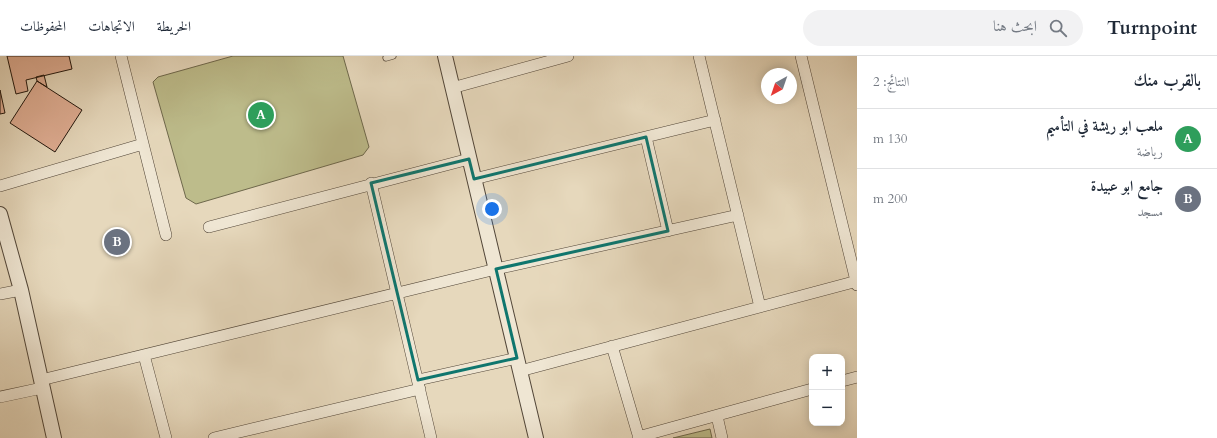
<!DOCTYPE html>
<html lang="ar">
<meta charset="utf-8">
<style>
:root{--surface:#fff;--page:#f2f2f3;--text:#1f2937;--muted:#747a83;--line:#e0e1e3;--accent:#8f2418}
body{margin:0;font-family:Cardo,Amiri,serif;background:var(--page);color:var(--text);direction:rtl}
.controls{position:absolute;right:12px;bottom:12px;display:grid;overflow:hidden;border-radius:8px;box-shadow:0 2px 10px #0003}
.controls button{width:36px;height:36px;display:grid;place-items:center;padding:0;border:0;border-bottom:1px solid var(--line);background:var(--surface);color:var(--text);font:20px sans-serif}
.compass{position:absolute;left:761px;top:12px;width:36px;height:36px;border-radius:50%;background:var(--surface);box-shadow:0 2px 10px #0003;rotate:220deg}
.you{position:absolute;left:492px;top:153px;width:14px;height:14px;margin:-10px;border:3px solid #fff;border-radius:50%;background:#1a73e8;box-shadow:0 0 0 6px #1a73e833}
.badge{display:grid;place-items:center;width:26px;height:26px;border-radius:50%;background:var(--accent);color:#fff;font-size:13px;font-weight:700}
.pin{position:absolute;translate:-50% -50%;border:2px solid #fff;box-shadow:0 1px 4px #0006}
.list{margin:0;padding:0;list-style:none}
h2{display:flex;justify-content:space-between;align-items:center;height:52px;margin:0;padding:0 16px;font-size:17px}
h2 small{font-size:13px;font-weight:400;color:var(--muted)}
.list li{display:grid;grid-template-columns:26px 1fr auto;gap:12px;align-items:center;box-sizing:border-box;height:60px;padding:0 16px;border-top:1px solid var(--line)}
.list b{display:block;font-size:15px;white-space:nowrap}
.list p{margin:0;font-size:13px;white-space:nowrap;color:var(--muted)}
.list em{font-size:13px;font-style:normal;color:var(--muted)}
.icon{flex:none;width:22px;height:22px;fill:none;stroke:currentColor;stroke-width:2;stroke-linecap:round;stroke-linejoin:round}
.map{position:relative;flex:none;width:857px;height:382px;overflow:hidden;direction:ltr}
header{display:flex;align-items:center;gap:24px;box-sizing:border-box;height:56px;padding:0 20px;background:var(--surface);border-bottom:1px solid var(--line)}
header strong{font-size:19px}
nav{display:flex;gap:22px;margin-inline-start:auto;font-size:14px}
.search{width:280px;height:36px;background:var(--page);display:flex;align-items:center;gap:10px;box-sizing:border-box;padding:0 14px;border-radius:22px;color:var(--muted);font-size:15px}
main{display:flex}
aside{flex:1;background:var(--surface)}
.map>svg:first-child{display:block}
</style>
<header>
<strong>Turnpoint</strong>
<div class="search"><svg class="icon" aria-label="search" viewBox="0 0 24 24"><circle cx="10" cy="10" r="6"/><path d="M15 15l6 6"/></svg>ابحث هنا</div>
<nav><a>الخريطة</a><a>الاتجاهات</a><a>المحفوظات</a></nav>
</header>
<main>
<aside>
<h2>بالقرب منك<small>النتائج: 2</small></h2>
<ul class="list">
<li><span class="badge" style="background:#2e9e5b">A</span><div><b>ملعب ابو ريشة في التأميم</b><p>رياضة</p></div><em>130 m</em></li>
<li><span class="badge" style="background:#6b7280">B</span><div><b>جامع ابو عبيدة</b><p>مسجد</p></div><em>200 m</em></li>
</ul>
</aside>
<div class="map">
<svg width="857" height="382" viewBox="0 0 857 382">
<rect width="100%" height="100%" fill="#e6d8bc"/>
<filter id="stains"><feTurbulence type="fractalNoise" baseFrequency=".005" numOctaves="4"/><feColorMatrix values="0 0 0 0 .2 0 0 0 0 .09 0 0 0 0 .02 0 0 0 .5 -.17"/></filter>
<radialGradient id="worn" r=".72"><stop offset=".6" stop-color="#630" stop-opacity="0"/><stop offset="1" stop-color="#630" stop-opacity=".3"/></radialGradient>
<path fill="#bdbc8b" stroke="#6e684c" d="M 233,0 L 343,0 L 369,91 L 363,99 L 196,148 L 186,142 L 153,26 L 158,21 Z
M 710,373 L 712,382 L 673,382 Z"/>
<path fill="#e0ae94" stroke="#20150c" d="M 7,0 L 69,0 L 72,13 L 26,24 L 28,35 L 16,38 Z
M 44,19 L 47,31 L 37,25 L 36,21 Z
M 37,25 L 82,54 L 55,96 L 10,67 Z
M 0,34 L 5,57 L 0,58 Z"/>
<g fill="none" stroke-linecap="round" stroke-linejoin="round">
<defs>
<path id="service" d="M 386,2 L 393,0"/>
<path id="minor" d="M 121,0 L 166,179
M 699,0 L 760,251
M 801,0 L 857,229
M 452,32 L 568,0
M 646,81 L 668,175
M 474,123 L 715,64
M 371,127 L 431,382
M 0,130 L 143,88
M 209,171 L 469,103
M 0,238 L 21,234
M 612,290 L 639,382
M 144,299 L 166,382
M 520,315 L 857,225
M 41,324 L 496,213 L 738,159
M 418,324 L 517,302
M 842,325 L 857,321
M 0,341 L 42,332
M 717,360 L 722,382
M 638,381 L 812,333
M 214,382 L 420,333"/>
<path id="tertiary" d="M 445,0 L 536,382
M 0,158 L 21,234 L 54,382"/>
</defs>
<use href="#service" stroke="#524638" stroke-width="7"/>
<use href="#minor" stroke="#524638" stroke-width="12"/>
<use href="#tertiary" stroke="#524638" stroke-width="16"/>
<use href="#service" stroke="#efe6d3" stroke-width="5.5"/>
<use href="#minor" stroke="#efe6d3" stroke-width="11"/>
<use href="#tertiary" stroke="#efe6d3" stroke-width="14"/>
</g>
<path fill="none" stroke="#0f766e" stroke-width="3" stroke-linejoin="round" d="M 646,81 L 668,175 L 496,213 L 517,302 L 418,324 L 371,127 L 469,103 L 474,123 Z"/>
<rect width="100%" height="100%" filter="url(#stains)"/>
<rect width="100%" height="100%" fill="url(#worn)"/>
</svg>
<div class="controls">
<button>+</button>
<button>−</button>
</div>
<svg class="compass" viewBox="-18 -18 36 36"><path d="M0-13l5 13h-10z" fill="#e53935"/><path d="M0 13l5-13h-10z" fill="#747a83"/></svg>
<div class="you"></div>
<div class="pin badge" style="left:261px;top:59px;background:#2e9e5b">A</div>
<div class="pin badge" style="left:117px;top:186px;background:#6b7280">B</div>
</div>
</main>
